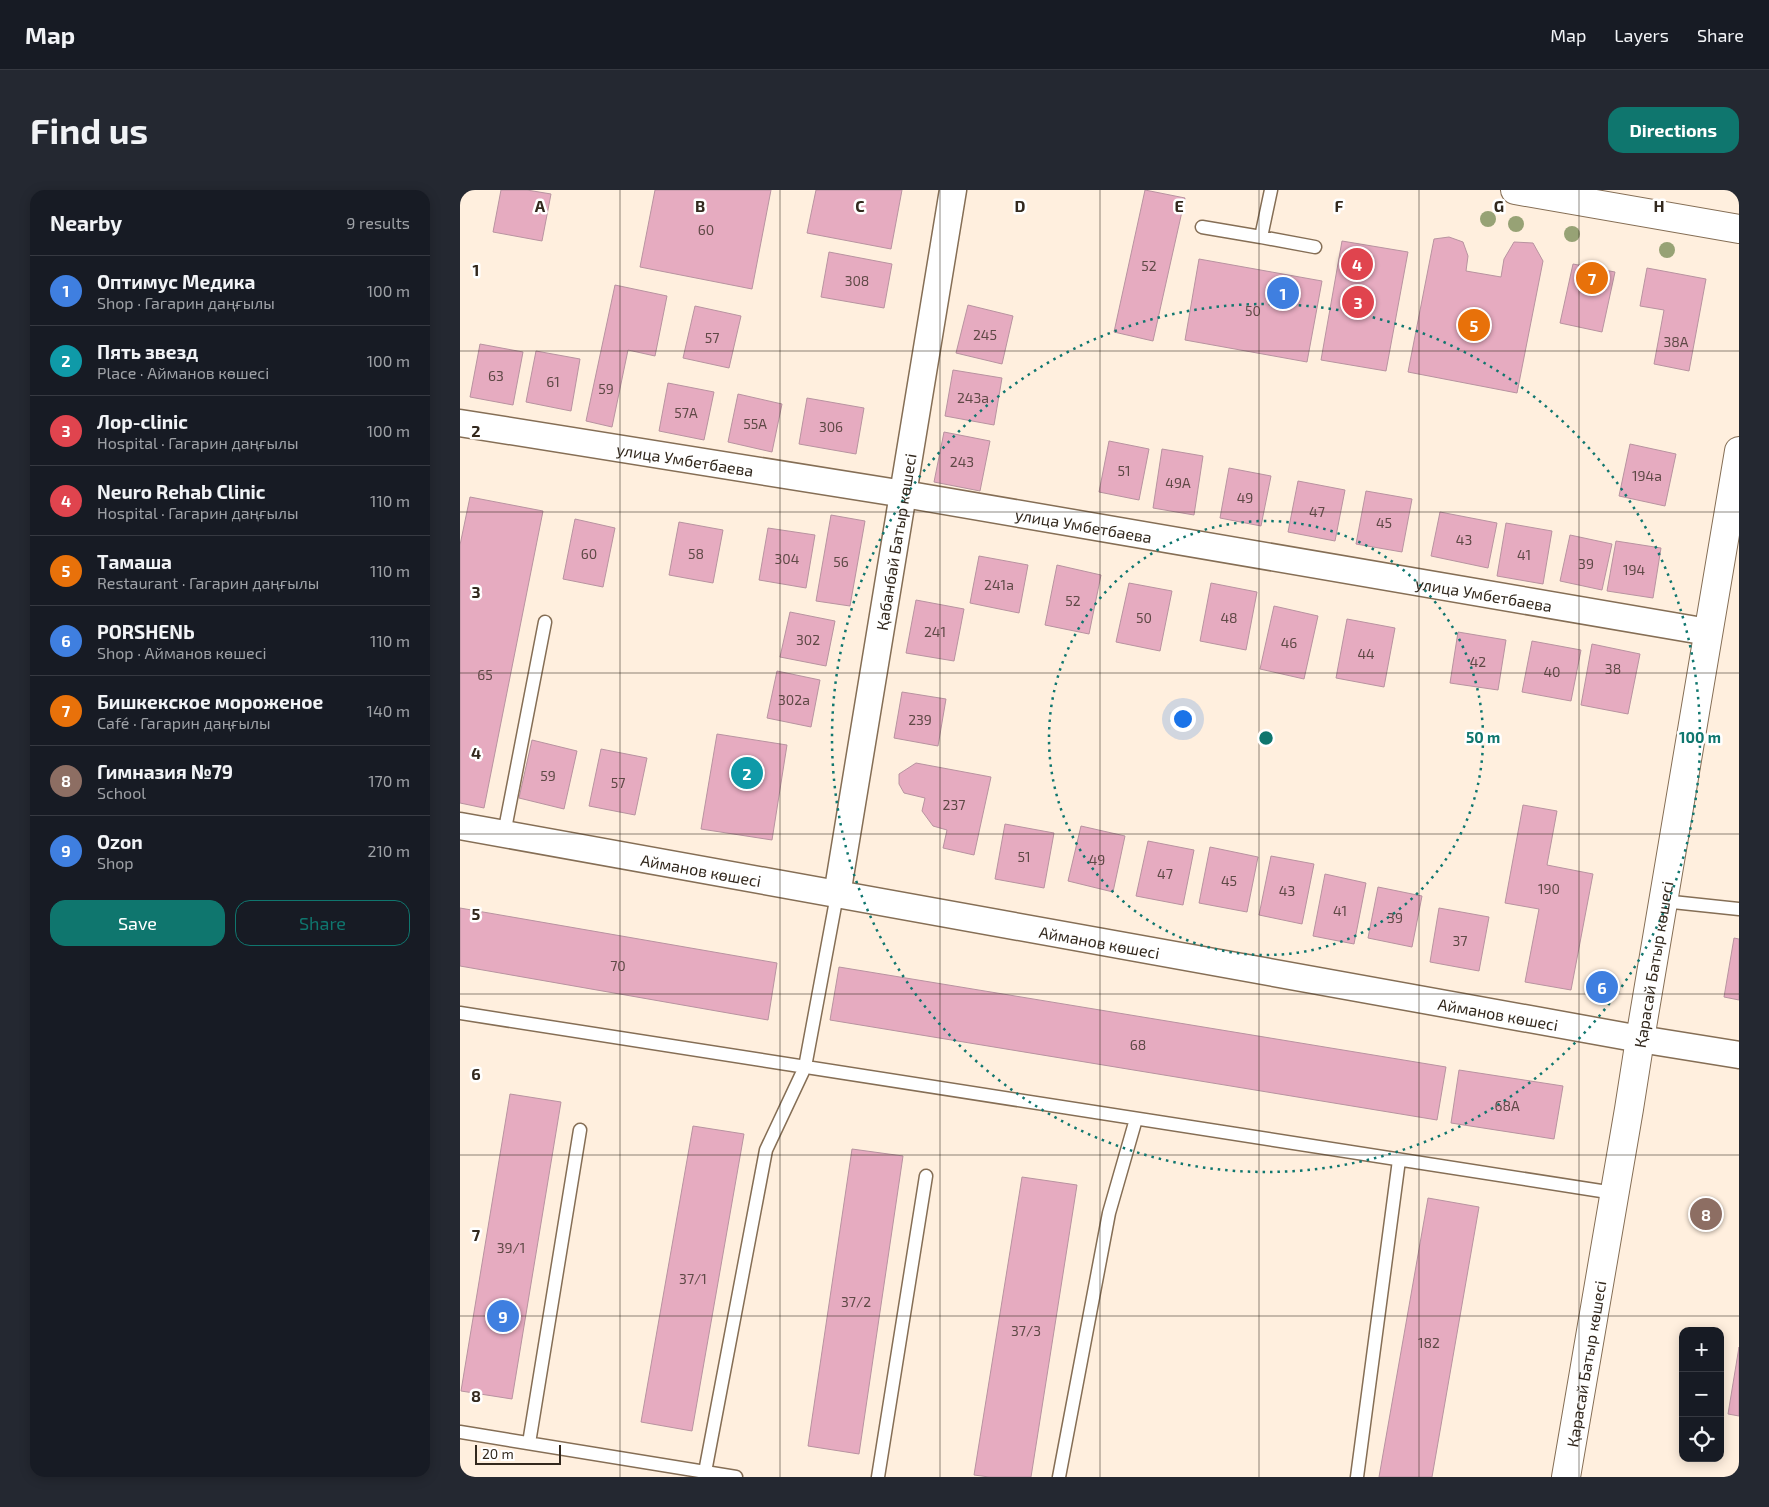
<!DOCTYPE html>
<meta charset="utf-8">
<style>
:root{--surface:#171b24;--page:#242831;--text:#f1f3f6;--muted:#9ea1a6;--line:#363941;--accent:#0f766e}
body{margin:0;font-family:"Exo 2",sans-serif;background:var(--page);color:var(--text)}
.controls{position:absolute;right:15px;bottom:15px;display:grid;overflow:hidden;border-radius:10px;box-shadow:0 2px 12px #0003}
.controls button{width:45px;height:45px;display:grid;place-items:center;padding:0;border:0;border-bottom:1px solid var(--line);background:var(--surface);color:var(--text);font:25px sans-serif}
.scale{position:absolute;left:15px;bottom:12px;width:86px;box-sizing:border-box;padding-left:5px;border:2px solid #32281d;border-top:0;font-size:14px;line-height:18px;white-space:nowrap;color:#32281d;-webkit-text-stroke:4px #fff;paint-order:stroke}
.you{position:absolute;left:722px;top:528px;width:18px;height:18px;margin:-12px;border:4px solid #fff;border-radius:50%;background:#1a73e8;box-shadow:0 0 0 8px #1a73e833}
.badge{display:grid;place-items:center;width:32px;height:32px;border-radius:50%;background:var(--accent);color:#fff;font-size:16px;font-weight:700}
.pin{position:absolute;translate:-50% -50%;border:2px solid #fff;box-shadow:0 1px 5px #0006}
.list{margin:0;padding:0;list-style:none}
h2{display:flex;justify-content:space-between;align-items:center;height:65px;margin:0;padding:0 20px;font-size:21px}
h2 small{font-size:16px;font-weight:400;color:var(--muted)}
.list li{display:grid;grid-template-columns:32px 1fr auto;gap:15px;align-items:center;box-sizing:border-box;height:70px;padding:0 20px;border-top:1px solid var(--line)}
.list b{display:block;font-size:19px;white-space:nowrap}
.list p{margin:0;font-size:16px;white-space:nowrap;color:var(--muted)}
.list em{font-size:16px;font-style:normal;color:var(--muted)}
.actions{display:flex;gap:10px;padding:15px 20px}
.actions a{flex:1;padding:11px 0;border:1px solid var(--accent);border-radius:15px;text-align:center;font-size:18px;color:var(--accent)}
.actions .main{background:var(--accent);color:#fff}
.icon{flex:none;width:28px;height:28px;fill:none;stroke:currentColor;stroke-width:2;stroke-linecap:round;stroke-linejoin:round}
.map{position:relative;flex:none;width:1279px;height:1287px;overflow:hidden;border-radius:15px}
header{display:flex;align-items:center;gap:30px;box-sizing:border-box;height:70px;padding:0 25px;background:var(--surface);border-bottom:1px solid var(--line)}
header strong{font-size:24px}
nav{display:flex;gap:28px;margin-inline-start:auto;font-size:18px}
.intro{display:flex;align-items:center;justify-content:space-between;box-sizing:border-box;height:120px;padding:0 30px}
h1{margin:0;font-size:35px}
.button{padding:12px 22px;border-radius:15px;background:var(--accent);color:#fff;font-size:18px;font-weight:700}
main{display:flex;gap:30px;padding:0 30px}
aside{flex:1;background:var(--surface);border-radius:15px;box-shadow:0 2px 12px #0003}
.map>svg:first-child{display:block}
</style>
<header>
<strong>Map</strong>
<nav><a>Map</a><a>Layers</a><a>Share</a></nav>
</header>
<div class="intro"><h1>Find us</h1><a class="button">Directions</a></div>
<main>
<aside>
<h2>Nearby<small>9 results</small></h2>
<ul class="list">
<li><span class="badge" style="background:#3f7fe0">1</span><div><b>Оптимус Медика</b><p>Shop · Гагарин даңғылы</p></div><em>100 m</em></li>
<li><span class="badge" style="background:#0f9aa8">2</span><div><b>Пять звезд</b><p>Place · Айманов көшесі</p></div><em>100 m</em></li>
<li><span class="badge" style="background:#e0444e">3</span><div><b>Лор-clinic</b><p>Hospital · Гагарин даңғылы</p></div><em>100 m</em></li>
<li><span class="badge" style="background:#e0444e">4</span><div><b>Neuro Rehab Clinic</b><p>Hospital · Гагарин даңғылы</p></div><em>110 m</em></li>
<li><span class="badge" style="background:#e8710a">5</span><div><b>Тамаша</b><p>Restaurant · Гагарин даңғылы</p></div><em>110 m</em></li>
<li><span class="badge" style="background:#3f7fe0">6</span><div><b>PORSHENЬ</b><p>Shop · Айманов көшесі</p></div><em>110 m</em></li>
<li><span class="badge" style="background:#e8710a">7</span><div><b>Бишкекское мороженое</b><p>Café · Гагарин даңғылы</p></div><em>140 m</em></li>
<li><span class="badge" style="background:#8d6e63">8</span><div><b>Гимназия №79</b><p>School</p></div><em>170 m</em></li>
<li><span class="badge" style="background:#3f7fe0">9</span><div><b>Ozon</b><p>Shop</p></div><em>210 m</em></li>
</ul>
<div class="actions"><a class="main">Save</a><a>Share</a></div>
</aside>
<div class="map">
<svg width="1279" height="1287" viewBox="0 0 1279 1287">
<rect width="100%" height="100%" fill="#ffefde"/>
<path fill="#e6abc0" stroke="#b893a0" d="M 41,0 L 67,0 L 91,4 L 82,51 L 33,42 Z
M 195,0 L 311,0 L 292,99 L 180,77 Z
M 356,0 L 442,0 L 431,59 L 347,43 Z
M 685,0 L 725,8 L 693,151 L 654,142 Z
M 989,47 L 1003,52 L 1008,66 L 1006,81 L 1041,87 L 1044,69 L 1054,52 L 1073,53 L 1083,71 L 1057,203 L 948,182 L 974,49 Z
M 882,51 L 948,62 L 926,181 L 861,170 Z
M 369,62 L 432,74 L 424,118 L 361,107 Z
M 739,69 L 862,91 L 847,172 L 725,150 Z
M 1113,74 L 1155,82 L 1142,142 L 1100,133 Z
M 1187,78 L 1246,89 L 1229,181 L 1194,174 L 1204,120 L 1180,116 Z
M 155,95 L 207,106 L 195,166 L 168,160 L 152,237 L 126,231 Z
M 508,115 L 553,126 L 542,174 L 496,163 Z
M 235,116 L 281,126 L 269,178 L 223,168 Z
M 20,154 L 63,162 L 53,215 L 10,207 Z
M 76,161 L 120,169 L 111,221 L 66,212 Z
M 493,180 L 542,188 L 534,235 L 485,226 Z
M 208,193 L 254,202 L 244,250 L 199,241 Z
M 278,204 L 322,214 L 312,262 L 268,252 Z
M 347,208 L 404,218 L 396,264 L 339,254 Z
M 484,242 L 530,251 L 520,301 L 474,292 Z
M 649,251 L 689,259 L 679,310 L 639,302 Z
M 1170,254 L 1216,264 L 1205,316 L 1159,306 Z
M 702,259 L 743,266 L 734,325 L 693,318 Z
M 769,278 L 811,286 L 801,336 L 760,328 Z
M 838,291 L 885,300 L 875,351 L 828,342 Z
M 906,301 L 952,309 L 942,362 L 896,354 Z
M 10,307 L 83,321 L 24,618 L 0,613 L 0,355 Z
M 980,322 L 1037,333 L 1028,378 L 971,366 Z
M 371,325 L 405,331 L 390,416 L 356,411 Z
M 115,329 L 155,338 L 143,397 L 103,389 Z
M 219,332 L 263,340 L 253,393 L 209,385 Z
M 1046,333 L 1092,341 L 1083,394 L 1037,386 Z
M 308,338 L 355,345 L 346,398 L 299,390 Z
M 1110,345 L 1152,354 L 1142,400 L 1100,391 Z
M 1156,351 L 1201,358 L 1193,408 L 1147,401 Z
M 519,366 L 568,375 L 559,423 L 510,413 Z
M 597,375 L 641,385 L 629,444 L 585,435 Z
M 669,393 L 712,401 L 700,461 L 656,452 Z
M 751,393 L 797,402 L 786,460 L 740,451 Z
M 456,410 L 504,419 L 494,471 L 446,463 Z
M 814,416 L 858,426 L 844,489 L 800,479 Z
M 330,422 L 375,431 L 366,476 L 320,467 Z
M 887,429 L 935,438 L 924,497 L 876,488 Z
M 998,442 L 1046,450 L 1038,500 L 990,493 Z
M 1072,451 L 1121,460 L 1111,511 L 1062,502 Z
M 1132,454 L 1180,464 L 1168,524 L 1121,515 Z
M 317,481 L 360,490 L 351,537 L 307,528 Z
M 442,502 L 486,509 L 478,556 L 434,548 Z
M 257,544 L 327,555 L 312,650 L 241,639 Z
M 72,550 L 117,561 L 104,619 L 59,608 Z
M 141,559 L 187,568 L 175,625 L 129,616 Z
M 456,573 L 531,587 L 514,665 L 483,658 L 487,640 L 473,636 L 462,621 L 465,608 L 444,603 L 439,594 L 439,584 Z
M 1063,615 L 1097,621 L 1087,675 L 1133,684 L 1111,800 L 1065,792 L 1079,719 L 1045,713 Z
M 545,634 L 594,643 L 584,698 L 535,689 Z
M 621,636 L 665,646 L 653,702 L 608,691 Z
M 688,651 L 734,660 L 723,715 L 676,706 Z
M 750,657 L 798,667 L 787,722 L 739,713 Z
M 811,666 L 854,674 L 842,734 L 799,725 Z
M 865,684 L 906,693 L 894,754 L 853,746 Z
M 918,697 L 962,706 L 952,757 L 908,748 Z
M 0,718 L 317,773 L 308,830 L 0,776 Z
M 979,718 L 1029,727 L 1019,781 L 970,772 Z
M 1274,748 L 1279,749 L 1279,810 L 1264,807 Z
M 379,777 L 986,877 L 977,930 L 370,830 Z
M 999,880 L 1103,896 L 1094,949 L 991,933 Z
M 50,904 L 101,912 L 52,1209 L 1,1201 Z
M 233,936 L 284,944 L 232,1241 L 181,1232 Z
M 392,959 L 443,966 L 399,1264 L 348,1256 Z
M 562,987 L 617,995 L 571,1287 L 529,1287 L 514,1285 Z
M 968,1008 L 1019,1017 L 972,1287 L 919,1287 Z
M 1279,1157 L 1279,1226 L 1268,1224 Z"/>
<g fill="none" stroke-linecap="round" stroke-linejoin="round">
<defs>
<path id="lane" d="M 811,0 L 801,47 L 855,57
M 742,37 L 801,47
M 44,644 L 85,432
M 1203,711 L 1279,719
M 0,823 L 1154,1003
M 0,1242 L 276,1287
M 69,1253 L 120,940
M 245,1282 L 306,960 L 345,877 L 377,705
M 418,1287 L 466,986
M 599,1287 L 649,1023 L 676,929
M 897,1287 L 939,970"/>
<g id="street">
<path id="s1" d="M 0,233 L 444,304 L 1248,442"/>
<path id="s2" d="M 0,636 L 1180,849 L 1279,865"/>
<path id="s3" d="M 377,705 L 493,0"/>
</g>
<g id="secondary">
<path d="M 1055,0 L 1279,39"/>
<path id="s4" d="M 1106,1287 L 1169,919 L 1180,849 L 1279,261"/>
</g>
</defs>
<use href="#lane" stroke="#856e55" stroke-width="15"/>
<use href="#street" stroke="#856e55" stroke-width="29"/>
<use href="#secondary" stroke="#856e55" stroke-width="30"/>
<use href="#lane" stroke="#fff" stroke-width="12"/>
<use href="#street" stroke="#fff" stroke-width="26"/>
<use href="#secondary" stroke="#fff" stroke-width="28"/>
</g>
<g fill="#97a275">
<circle cx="1028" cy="29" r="8"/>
<circle cx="1056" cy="34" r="8"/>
<circle cx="1112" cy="44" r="8"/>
<circle cx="1207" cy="60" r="8"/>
</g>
<path fill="none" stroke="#32281d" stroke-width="1" stroke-opacity="0.55" d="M 160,0 L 160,1287M 320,0 L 320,1287M 480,0 L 480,1287M 640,0 L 640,1287M 799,0 L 799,1287M 959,0 L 959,1287M 1119,0 L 1119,1287M 0,161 L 1279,161M 0,322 L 1279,322M 0,483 L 1279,483M 0,644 L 1279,644M 0,804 L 1279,804M 0,965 L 1279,965M 0,1126 L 1279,1126"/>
<g fill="none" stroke="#0f766e" stroke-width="2.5" stroke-dasharray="2.5 5">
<circle cx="806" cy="548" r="217"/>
<circle cx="806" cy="548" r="434"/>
</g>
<g text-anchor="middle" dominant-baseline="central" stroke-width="5" stroke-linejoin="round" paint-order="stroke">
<g font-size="14" fill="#5f4946">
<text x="246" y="39">60</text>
<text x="689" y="75">52</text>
<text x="397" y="90">308</text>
<text x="793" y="120">50</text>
<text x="525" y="144">245</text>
<text x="252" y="147">57</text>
<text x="1216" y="151">38А</text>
<text x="36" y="185">63</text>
<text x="93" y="191">61</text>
<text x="146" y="198">59</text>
<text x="513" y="207">243а</text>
<text x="226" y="222">57А</text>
<text x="295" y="233">55А</text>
<text x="371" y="236">306</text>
<text x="502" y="271">243</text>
<text x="664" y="280">51</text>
<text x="1187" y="285">194а</text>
<text x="718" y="292">49А</text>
<text x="785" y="307">49</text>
<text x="857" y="321">47</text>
<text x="924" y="332">45</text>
<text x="1004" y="349">43</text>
<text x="129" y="363">60</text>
<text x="236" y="363">58</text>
<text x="1064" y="364">41</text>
<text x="327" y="368">304</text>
<text x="381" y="371">56</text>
<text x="1126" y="373">39</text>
<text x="1174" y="379">194</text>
<text x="539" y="394">241а</text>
<text x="613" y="410">52</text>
<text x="684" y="427">50</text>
<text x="769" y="427">48</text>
<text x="475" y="441">241</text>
<text x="348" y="449">302</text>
<text x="829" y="452">46</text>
<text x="906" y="463">44</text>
<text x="1018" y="471">42</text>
<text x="1153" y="478">38</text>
<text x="1092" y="481">40</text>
<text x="25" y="484">65</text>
<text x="334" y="509">302а</text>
<text x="460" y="529">239</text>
<text x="88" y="585">59</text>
<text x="158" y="592">57</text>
<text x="494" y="614">237</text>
<text x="564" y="666">51</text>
<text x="637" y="669">49</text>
<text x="705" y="683">47</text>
<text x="769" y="690">45</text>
<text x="1089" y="698">190</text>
<text x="827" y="700">43</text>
<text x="880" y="720">41</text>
<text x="935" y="727">39</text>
<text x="1000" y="750">37</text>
<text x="158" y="775">70</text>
<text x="678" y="854">68</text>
<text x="1047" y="915">68А</text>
<text x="51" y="1057">39/1</text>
<text x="233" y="1088">37/1</text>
<text x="396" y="1111">37/2</text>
<text x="566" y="1140">37/3</text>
<text x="969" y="1152">182</text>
</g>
<g font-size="16" fill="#32281d" stroke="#fff">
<text stroke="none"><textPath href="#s1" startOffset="228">улица Умбетбаева</textPath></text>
<text stroke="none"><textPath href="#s1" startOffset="632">улица Умбетбаева</textPath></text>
<text stroke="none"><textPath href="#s3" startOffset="358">Қабанбай Батыр көшесі</textPath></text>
<text stroke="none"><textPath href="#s1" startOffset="1038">улица Умбетбаева</textPath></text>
<text stroke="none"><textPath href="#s2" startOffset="245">Айманов көшесі</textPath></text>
<text stroke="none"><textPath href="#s2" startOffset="650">Айманов көшесі</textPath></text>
<text stroke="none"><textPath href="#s4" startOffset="520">Қарасай Батыр көшесі</textPath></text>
<text stroke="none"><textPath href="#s2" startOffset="1055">Айманов көшесі</textPath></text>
<text stroke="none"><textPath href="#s4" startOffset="115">Қарасай Батыр көшесі</textPath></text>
</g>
</g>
<g font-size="16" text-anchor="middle" font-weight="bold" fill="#32281d" stroke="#fff" stroke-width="5" stroke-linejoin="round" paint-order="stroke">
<text x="80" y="22">A</text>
<text x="240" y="22">B</text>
<text x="400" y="22">C</text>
<text x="560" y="22">D</text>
<text x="719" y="22">E</text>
<text x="879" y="22">F</text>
<text x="1039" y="22">G</text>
<text x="1199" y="22">H</text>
<text x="16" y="86">1</text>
<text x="16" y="247">2</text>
<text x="16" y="408">3</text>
<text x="16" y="569">4</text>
<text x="16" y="730">5</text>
<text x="16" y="890">6</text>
<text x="16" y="1051">7</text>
<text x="16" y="1212">8</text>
</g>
<circle cx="806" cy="548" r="8" fill="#0f766e" stroke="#fff" stroke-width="2.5"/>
<g font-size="15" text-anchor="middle" font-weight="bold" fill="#0f766e" stroke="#fff" stroke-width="5" stroke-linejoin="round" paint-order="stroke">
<text x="1023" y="553">50 m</text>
<text x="1240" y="553">100 m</text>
</g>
</svg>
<div class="controls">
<button>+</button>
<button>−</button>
<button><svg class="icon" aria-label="locate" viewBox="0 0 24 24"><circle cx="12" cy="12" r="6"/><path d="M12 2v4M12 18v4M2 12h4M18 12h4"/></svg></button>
</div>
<div class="scale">20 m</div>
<div class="you"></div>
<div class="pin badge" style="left:823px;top:103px;background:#3f7fe0">1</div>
<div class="pin badge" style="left:287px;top:583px;background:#0f9aa8">2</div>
<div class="pin badge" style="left:898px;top:112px;background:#e0444e">3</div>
<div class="pin badge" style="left:897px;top:74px;background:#e0444e">4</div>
<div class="pin badge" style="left:1014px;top:135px;background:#e8710a">5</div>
<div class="pin badge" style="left:1142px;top:797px;background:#3f7fe0">6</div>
<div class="pin badge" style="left:1132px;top:88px;background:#e8710a">7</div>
<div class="pin badge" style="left:1246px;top:1024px;background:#8d6e63">8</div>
<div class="pin badge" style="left:43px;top:1126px;background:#3f7fe0">9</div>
</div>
</main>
